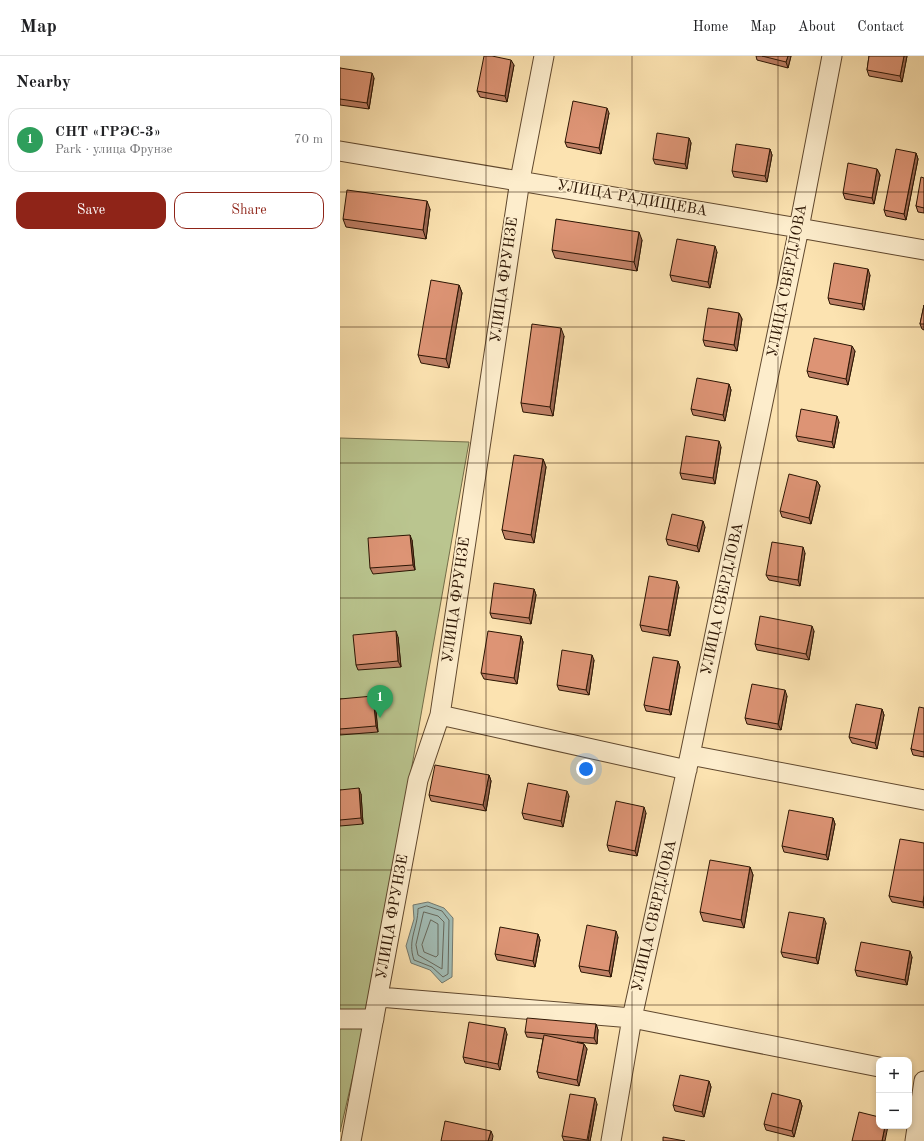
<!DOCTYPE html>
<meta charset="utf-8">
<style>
:root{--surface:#fff;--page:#f6f6f6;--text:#202124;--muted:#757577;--line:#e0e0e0;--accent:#8f2418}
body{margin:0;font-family:"Old Standard TT",serif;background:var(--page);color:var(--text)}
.controls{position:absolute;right:12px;bottom:12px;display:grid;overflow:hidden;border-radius:8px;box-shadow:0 2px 6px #0003}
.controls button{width:36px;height:36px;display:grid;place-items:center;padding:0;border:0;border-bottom:1px solid var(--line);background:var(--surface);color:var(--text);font:20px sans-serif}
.you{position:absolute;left:246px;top:713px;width:14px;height:14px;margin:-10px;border:3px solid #fff;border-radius:50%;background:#1a73e8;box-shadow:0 0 0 6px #1a73e833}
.badge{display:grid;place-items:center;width:26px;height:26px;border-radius:50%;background:var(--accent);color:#fff;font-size:13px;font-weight:700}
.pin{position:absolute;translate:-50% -33px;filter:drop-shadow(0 1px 2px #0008)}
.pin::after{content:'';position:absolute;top:21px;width:14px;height:12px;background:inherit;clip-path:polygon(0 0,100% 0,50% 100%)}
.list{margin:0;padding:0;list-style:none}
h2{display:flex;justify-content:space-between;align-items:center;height:52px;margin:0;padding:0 16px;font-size:17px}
h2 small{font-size:13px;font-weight:400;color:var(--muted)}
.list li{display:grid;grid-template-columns:26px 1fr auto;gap:12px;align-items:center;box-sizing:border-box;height:64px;margin:0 8px 8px;padding:0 8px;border:1px solid var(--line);border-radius:12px}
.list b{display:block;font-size:15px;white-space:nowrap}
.list p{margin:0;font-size:13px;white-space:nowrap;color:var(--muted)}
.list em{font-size:13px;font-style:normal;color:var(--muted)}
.actions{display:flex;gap:8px;padding:12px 16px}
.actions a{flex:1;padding:9px 0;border:1px solid var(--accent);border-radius:12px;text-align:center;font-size:14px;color:var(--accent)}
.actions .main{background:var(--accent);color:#fff}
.map{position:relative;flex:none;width:584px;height:1085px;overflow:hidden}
header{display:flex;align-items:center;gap:24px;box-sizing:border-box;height:56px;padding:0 20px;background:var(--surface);border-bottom:1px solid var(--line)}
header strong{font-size:19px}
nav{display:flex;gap:22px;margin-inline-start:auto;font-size:14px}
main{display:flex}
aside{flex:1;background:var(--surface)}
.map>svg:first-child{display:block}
</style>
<header>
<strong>Map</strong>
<nav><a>Home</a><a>Map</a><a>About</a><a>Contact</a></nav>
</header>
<main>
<aside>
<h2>Nearby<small></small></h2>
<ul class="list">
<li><span class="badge" style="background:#2e9e5b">1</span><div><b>СНТ «ГРЭС-3»</b><p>Park · улица Фрунзе</p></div><em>70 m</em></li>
</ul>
<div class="actions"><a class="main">Save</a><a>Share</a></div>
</aside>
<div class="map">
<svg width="584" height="1085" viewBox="0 0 584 1085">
<rect width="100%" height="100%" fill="#fce3b1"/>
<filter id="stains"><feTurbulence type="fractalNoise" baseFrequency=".005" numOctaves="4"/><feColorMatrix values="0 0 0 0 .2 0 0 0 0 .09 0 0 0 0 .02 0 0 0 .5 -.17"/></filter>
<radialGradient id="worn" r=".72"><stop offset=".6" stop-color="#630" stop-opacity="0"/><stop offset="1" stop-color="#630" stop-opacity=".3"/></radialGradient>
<path fill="#bac58f" stroke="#736d49" d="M 0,382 L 129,386 L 32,937 L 0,1076 Z"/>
<path fill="#a2bcb5" stroke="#73796e" d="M 88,846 L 104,852 L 113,862 L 112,921 L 102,927 L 90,914 L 71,907 L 66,890 L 74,863 L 73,849 Z"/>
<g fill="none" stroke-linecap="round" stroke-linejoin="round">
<path stroke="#67685c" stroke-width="1" d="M 87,850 L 102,855 L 109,864 L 108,918 L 103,921 L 92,911 L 74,904 C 67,884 78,872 78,853 Z
M 84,856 L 98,860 L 104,866 L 102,913 L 78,899 L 76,889 Z
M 91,864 L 98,868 L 98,899 L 96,901 L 84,896 L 82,889 Z"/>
<defs>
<path id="minor" d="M 0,95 L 459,172 L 584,194
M 100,659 L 347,714
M 350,699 L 584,744
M 39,941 L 292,962 L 539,1011
M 0,963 L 34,963
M 11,1085 L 78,724 L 100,659 L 180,124 L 204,0
M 271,1085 L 292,962 L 350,699 L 459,172 L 492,0
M 575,1085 L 584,1025"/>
</defs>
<use href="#minor" stroke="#60482e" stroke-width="21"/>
<use href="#minor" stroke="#fdedcc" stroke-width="19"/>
</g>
<path fill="#be7f65" stroke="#2c1503" d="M 416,0 L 451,0 L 448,12 L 417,4 Z
M 529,0 L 567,0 L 562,26 L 529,20 L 527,14 Z
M 174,9 L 167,46 L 140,41 L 137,35 Z
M 0,12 L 34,22 L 29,53 L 0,49 Z
M 269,57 L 261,98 L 227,91 L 225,86 Z
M 349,82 L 351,87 L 347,113 L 315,108 L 313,103 Z
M 430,93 L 432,99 L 427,126 L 394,121 L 392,115 Z
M 576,97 L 578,103 L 566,164 L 546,160 L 544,154 Z
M 537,113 L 540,119 L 534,148 L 505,143 L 503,137 Z
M 584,122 L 584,157 L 578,156 L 576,150 Z
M 90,153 L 86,183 L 6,171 L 3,163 Z
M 302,184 L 297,215 L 215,202 L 212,194 Z
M 377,196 L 370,232 L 332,225 L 330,219 Z
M 530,219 L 524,254 L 490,248 L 488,242 Z
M 119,229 L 122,237 L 109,312 L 81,307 L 78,299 Z
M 584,249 L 584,274 L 582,273 L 580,268 Z
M 399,257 L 402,263 L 397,295 L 365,290 L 363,284 Z
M 224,280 L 213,360 L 183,356 L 181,347 Z
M 515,295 L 508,329 L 469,321 L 467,315 Z
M 389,328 L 391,334 L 385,365 L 353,359 L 351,353 Z
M 499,366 L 494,392 L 458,385 L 456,380 Z
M 381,391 L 375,428 L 342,423 L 340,417 Z
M 203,403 L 206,411 L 194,487 L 165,483 L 162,474 Z
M 477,425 L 480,430 L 471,468 L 442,461 L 440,455 Z
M 365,471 L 359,496 L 328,489 L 326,483 Z
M 72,484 L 75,514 L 33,518 L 30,512 Z
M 465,497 L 460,530 L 429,524 L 426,519 Z
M 339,531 L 330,580 L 302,575 L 300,569 Z
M 194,533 L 196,539 L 191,568 L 152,562 L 150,557 Z
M 474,575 L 469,604 L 417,594 L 415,588 Z
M 181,580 L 183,586 L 177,628 L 144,623 L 141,617 Z
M 58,581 L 61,611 L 18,614 L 16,609 Z
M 254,604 L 249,639 L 219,634 L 217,629 Z
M 338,605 L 340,611 L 331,659 L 306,655 L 304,649 Z
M 447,640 L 441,674 L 407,668 L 405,662 Z
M 0,643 L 35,646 L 38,676 L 0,679 Z
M 584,652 L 584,701 L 573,699 L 571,693 Z
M 542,653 L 544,659 L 537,693 L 512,687 L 509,681 Z
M 149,719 L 151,725 L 146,755 L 91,745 L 89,739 Z
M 0,734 L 21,738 L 23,768 L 0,770 Z
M 229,740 L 223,771 L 184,763 L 182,757 Z
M 306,757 L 297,800 L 269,795 L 267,789 Z
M 493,762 L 495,768 L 488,804 L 444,796 L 442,790 Z
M 584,787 L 584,852 L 552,846 L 549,840 Z
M 410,811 L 413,819 L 404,872 L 363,865 L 360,856 Z
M 486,867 L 478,908 L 443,901 L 441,896 Z
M 198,878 L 200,884 L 195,911 L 157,904 L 155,898 Z
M 278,881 L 271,921 L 241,916 L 239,910 Z
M 572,901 L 567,929 L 517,920 L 515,914 Z
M 256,968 L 258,974 L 257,988 L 237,986 L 244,988 L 247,993 L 239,1030 L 199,1022 L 197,1016 L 203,983 L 187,981 L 185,976 Z
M 167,978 L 160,1014 L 125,1007 L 123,1001 Z
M 369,1025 L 371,1031 L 364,1061 L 335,1055 L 333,1049 Z
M 460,1044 L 462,1050 L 454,1081 L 426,1074 L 424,1068 Z
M 257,1048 L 250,1085 L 224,1085 L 222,1080 Z"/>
<path fill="#9b6852" stroke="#2c1503" d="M 448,0 L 451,0 L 448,12 L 446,6 Z
M 564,0 L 567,0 L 562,26 L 560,20 Z
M 171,4 L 174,9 L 167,46 L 165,40 Z
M 32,17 L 34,22 L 29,53 L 27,47 Z
M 267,52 L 269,57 L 261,98 L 259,92 Z
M 349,82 L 351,87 L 347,113 L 345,108 Z
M 430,93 L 432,99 L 427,126 L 425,120 Z
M 576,97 L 578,103 L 566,164 L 564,158 Z
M 537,113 L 540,119 L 534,148 L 532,142 Z
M 87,145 L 90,153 L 86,183 L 83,174 Z
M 299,176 L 302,184 L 297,215 L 294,206 Z
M 375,190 L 377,196 L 370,232 L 368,226 Z
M 528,213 L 530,219 L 524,254 L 522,248 Z
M 119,229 L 122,237 L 109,312 L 106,303 Z
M 399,257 L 402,263 L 397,295 L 394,289 Z
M 221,272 L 224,280 L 213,360 L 210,351 Z
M 512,290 L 515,295 L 508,329 L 506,323 Z
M 389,328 L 391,334 L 385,365 L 383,359 Z
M 497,360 L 499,366 L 494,392 L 492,386 Z
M 379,385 L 381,391 L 375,428 L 373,422 Z
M 203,403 L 206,411 L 194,487 L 191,479 Z
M 477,425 L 480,430 L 471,468 L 469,462 Z
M 363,465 L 365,471 L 359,496 L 357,490 Z
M 70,479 L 72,484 L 75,514 L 73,509 Z
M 463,491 L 465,497 L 460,530 L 458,524 Z
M 337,525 L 339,531 L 330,580 L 328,574 Z
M 194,533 L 196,539 L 191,568 L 189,562 Z
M 472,570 L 474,575 L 469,604 L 466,598 Z
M 56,575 L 58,581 L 61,611 L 58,605 Z
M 181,580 L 183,586 L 177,628 L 174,622 Z
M 252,599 L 254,604 L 249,639 L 246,634 Z
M 338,605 L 340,611 L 331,659 L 329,654 Z
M 445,634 L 447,640 L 441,674 L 438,668 Z
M 33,640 L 35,646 L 38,676 L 36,670 Z
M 542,653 L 544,659 L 537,693 L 535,687 Z
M 149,719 L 151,725 L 146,755 L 143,749 Z
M 19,732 L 21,738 L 23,768 L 21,762 Z
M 227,735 L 229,740 L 223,771 L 221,765 Z
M 304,751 L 306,757 L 297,800 L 295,795 Z
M 493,762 L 495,768 L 488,804 L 486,799 Z
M 410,811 L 413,819 L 404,872 L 401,864 Z
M 584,839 L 584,850 L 583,846 Z
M 484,862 L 486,867 L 478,908 L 476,902 Z
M 276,875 L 278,881 L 271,921 L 269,915 Z
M 198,878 L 200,884 L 195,911 L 193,905 Z
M 570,895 L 572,901 L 567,929 L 565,924 Z
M 256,968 L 258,974 L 257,988 L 254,982 Z
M 165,972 L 167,978 L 160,1014 L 158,1008 Z
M 244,988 L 247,993 L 239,1030 L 237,1024 Z
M 369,1025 L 371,1031 L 364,1061 L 362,1056 Z
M 255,1042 L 257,1048 L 250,1085 L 248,1085 Z
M 460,1044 L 462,1050 L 454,1081 L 452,1075 Z
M 545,1070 L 548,1070 L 545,1085 L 542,1085 Z
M 151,1075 L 153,1080 L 152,1085 L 148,1085 Z"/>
<path fill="#dd9475" stroke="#2c1503" d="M 144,0 L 152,0 L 171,4 L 165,40 L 137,35 Z
M 422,0 L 448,0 L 446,6 Z
M 529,0 L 564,0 L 560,20 L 527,14 Z
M 0,12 L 32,17 L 27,47 L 0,43 Z
M 233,45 L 267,52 L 259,92 L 225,86 Z
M 317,77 L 349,82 L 345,108 L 313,103 Z
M 396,88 L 430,93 L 425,120 L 392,115 Z
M 556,93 L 576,97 L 564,158 L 544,154 Z
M 508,107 L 537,113 L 532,142 L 503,137 Z
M 581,121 L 584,122 L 584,152 L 576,150 Z
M 7,134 L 87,145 L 83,174 L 3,163 Z
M 216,163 L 299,176 L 294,206 L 212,194 Z
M 337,183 L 375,190 L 368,226 L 330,219 Z
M 494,207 L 528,213 L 522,248 L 488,242 Z
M 91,224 L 119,229 L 106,303 L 78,299 Z
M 584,249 L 584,268 L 580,268 Z
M 368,252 L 399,257 L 394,289 L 363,284 Z
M 192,268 L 221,272 L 210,351 L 181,347 Z
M 474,282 L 512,290 L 506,323 L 467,315 Z
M 357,322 L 389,328 L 383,359 L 351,353 Z
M 461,353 L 497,360 L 492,386 L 456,380 Z
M 346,380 L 379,385 L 373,422 L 340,417 Z
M 174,399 L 203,403 L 191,479 L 162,474 Z
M 449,418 L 477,425 L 469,462 L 440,455 Z
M 332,458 L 363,465 L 357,490 L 326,483 Z
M 70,479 L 73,509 L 30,512 L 28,482 Z
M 432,486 L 463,491 L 458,524 L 426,519 Z
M 309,520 L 337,525 L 328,574 L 300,569 Z
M 154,527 L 194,533 L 189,562 L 150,557 Z
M 420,560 L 472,570 L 466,598 L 415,588 Z
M 56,575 L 58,605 L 16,609 L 13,579 Z
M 148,575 L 181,580 L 174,622 L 141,617 Z
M 222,594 L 252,599 L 246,634 L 217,629 Z
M 313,601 L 338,605 L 329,654 L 304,649 Z
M 412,628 L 445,634 L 438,668 L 405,662 Z
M 33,640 L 36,670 L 0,673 L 0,643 Z
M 516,648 L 542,653 L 535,687 L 509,681 Z
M 579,651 L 584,652 L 584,696 L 571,693 Z
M 95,709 L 149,719 L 143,749 L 89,739 Z
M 188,727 L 227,735 L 221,765 L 182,757 Z
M 19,732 L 21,762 L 0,764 L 0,734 Z
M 276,745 L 304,751 L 295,795 L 267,789 Z
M 449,754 L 493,762 L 486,799 L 442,790 Z
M 560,783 L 584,787 L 584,839 L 583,846 L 549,840 Z
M 370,804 L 410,811 L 401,864 L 360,856 Z
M 449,856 L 484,862 L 476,902 L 441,896 Z
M 247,869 L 276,875 L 269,915 L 239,910 Z
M 160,871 L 198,878 L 193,905 L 155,898 Z
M 521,886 L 570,895 L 565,924 L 515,914 Z
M 187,962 L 256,968 L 254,982 L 185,976 Z
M 129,966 L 165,972 L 158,1008 L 123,1001 Z
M 204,979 L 244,988 L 237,1024 L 197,1016 Z
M 340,1019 L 369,1025 L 362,1056 L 333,1049 Z
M 432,1037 L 460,1044 L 452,1075 L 424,1068 Z
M 230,1038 L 255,1042 L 247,1084 L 222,1080 Z
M 519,1056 L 539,1061 L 539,1070 L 545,1070 L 542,1085 L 512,1085 Z
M 105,1065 L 151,1075 L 148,1085 L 101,1085 Z
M 323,1081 L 345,1085 L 323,1085 Z"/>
<path fill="none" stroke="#2c1503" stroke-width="1" stroke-opacity="0.55" d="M 146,0 L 146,1085M 292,0 L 292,1085M 438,0 L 438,1085M 0,136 L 584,136M 0,271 L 584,271M 0,407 L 584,407M 0,542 L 584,542M 0,678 L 584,678M 0,814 L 584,814M 0,949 L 584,949"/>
<g text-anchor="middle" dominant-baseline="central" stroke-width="3.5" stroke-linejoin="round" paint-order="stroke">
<g font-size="15" fill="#2c1503" stroke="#fdedcc">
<text transform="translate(292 143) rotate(10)">УЛИЦА РАДИЩЕВА</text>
<text transform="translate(165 224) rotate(-82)">УЛИЦА ФРУНЗЕ</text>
<text transform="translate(448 225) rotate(-79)">УЛИЦА СВЕРДЛОВА</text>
<text transform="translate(383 543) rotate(-78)">УЛИЦА СВЕРДЛОВА</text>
<text transform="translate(117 544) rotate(-82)">УЛИЦА ФРУНЗЕ</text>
<text transform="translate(315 860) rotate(-77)">УЛИЦА СВЕРДЛОВА</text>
<text transform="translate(53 861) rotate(-80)">УЛИЦА ФРУНЗЕ</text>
</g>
</g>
<rect width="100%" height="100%" filter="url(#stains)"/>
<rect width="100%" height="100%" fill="url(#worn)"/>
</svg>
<div class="controls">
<button>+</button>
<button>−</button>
</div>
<div class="you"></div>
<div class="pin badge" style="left:40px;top:662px;background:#2e9e5b">1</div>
</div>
</main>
